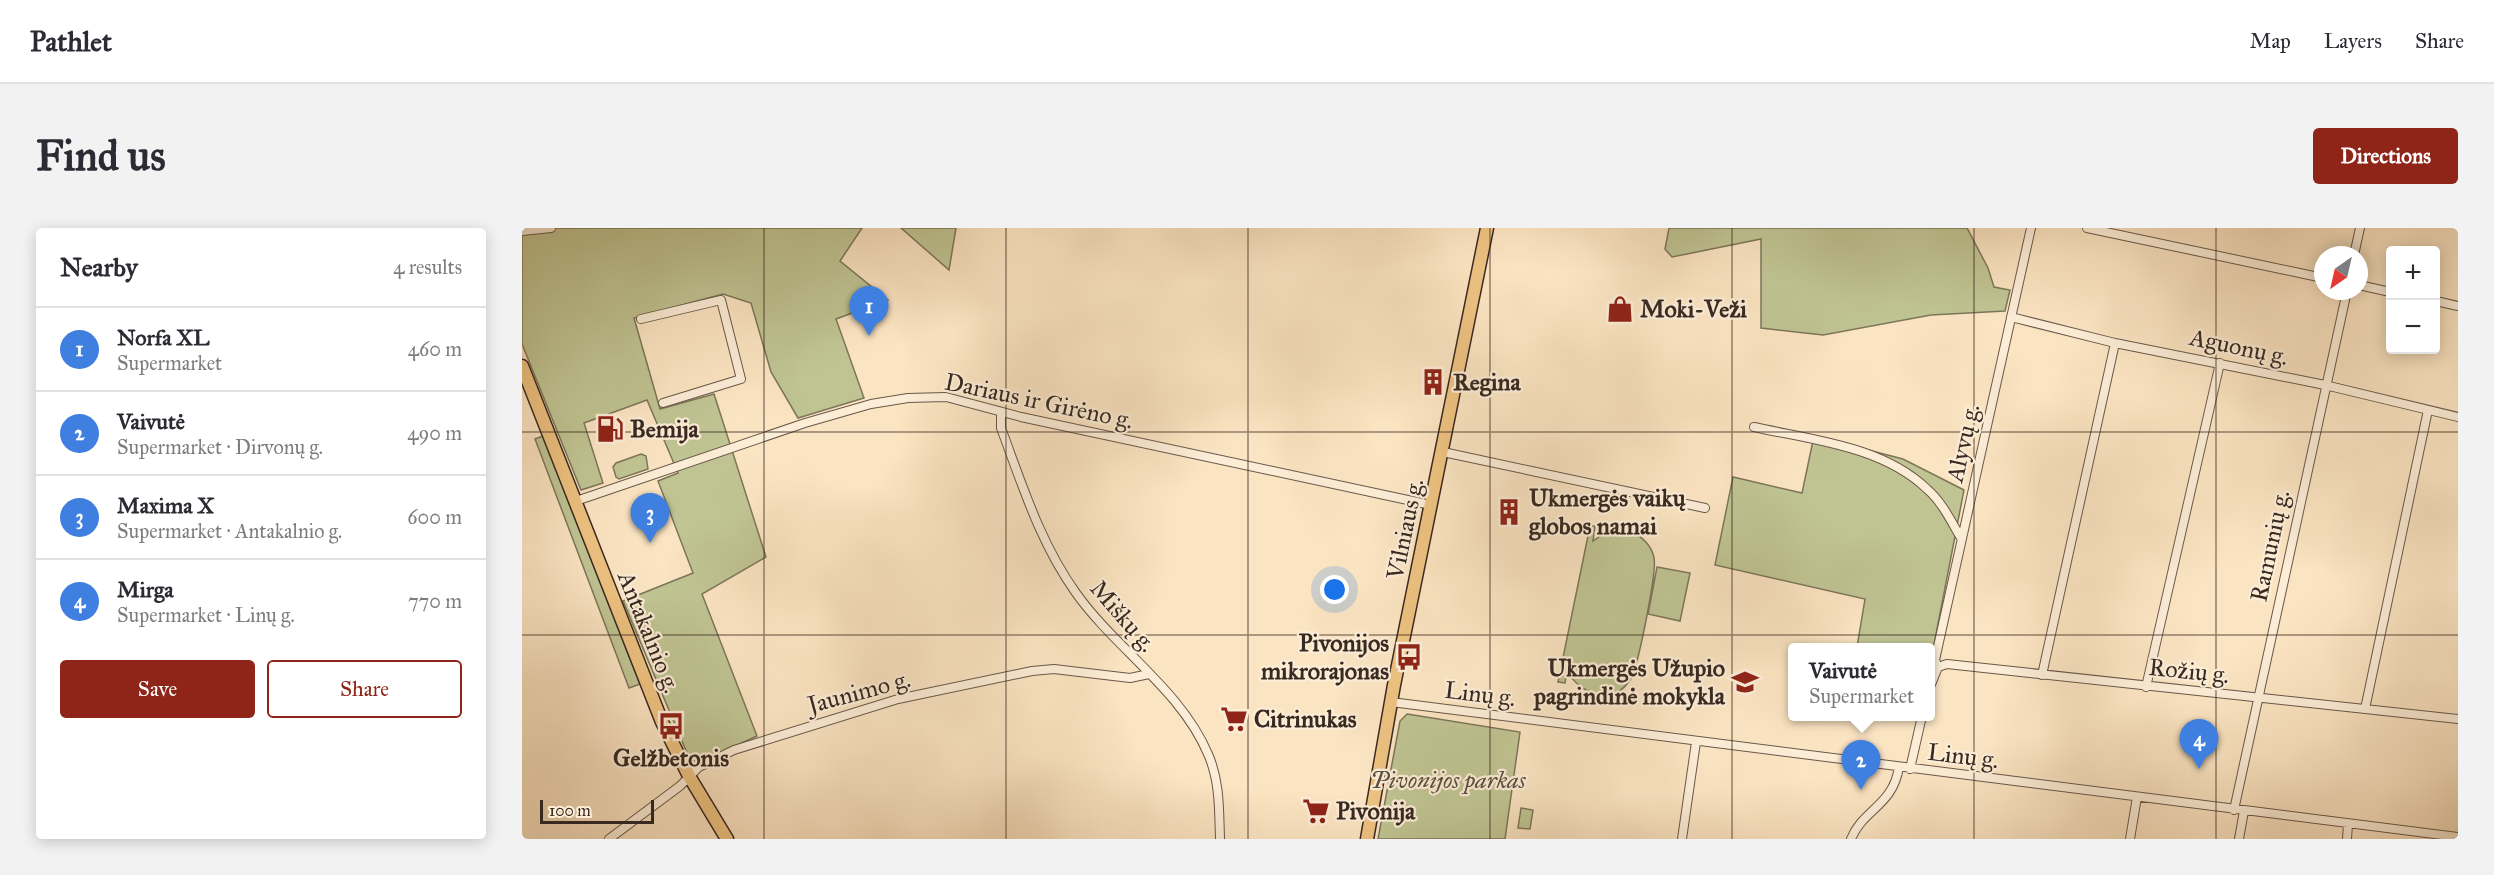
<!DOCTYPE html>
<meta charset="utf-8">
<style>
:root{--surface:#fff;--page:#f2f2f3;--text:#2b2b33;--muted:#7c7c81;--line:#e1e1e2;--accent:#8f2418}
body{margin:0;font-family:"IM FELL Great Primer",serif;background:var(--page);color:var(--text)}
.controls{position:absolute;right:18px;top:18px;display:grid;overflow:hidden;border-radius:6px;box-shadow:0 3px 15px #0003}
.controls button{width:54px;height:54px;display:grid;place-items:center;padding:0;border:0;border-bottom:2px solid var(--line);background:var(--surface);color:var(--text);font:30px sans-serif}
.compass{position:absolute;left:1792px;top:18px;width:54px;height:54px;border-radius:50%;background:var(--surface);box-shadow:0 3px 15px #0003;rotate:214deg}
.scale{position:absolute;left:18px;bottom:15px;width:114px;box-sizing:border-box;padding-left:6px;border:3px solid #382921;border-top:0;font-size:16px;line-height:21px;white-space:nowrap;color:#382921;-webkit-text-stroke:4px #fcedd7;paint-order:stroke}
.you{position:absolute;left:813px;top:362px;width:21px;height:21px;margin:-15px;border:4px solid #fff;border-radius:50%;background:#1a73e8;box-shadow:0 0 0 9px #1a73e833}
.badge{display:grid;place-items:center;width:39px;height:39px;border-radius:50%;background:var(--accent);color:#fff;font-size:20px;font-weight:700}
.pin{position:absolute;translate:-50% -50px;filter:drop-shadow(0 2px 3px #0008)}
.pin::after{content:'';position:absolute;top:32px;width:21px;height:18px;background:inherit;clip-path:polygon(0 0,100% 0,50% 100%)}
.popup{position:absolute;left:1266px;top:415px;width:147px;height:78px;box-sizing:border-box;display:grid;place-content:center;border-radius:6px;background:var(--surface);filter:drop-shadow(0 2px 4px #0005);font-size:20px;white-space:nowrap;color:var(--muted)}
.popup b{font-size:22px;color:var(--text)}
.popup::after{content:'';position:absolute;left:50%;top:100%;margin-left:-12px;border:12px solid transparent;border-top-color:var(--surface)}
.list{margin:0;padding:0;list-style:none}
h2{display:flex;justify-content:space-between;align-items:center;height:78px;margin:0;padding:0 24px;font-size:26px}
h2 small{font-size:20px;font-weight:400;color:var(--muted)}
.list li{display:grid;grid-template-columns:39px 1fr auto;gap:18px;align-items:center;box-sizing:border-box;height:84px;padding:0 24px;border-top:2px solid var(--line)}
.list b{display:block;font-size:22px;white-space:nowrap}
.list p{margin:0;font-size:20px;white-space:nowrap;color:var(--muted)}
.list em{font-size:20px;font-style:normal;color:var(--muted)}
.actions{display:flex;gap:12px;padding:18px 24px}
.actions a{flex:1;padding:14px 0;border:2px solid var(--accent);border-radius:6px;text-align:center;font-size:21px;color:var(--accent)}
.actions .main{background:var(--accent);color:#fff}
.map{position:relative;flex:none;width:1936px;height:611px;overflow:hidden;border-radius:6px}
header{display:flex;align-items:center;gap:36px;box-sizing:border-box;height:84px;padding:0 30px;background:var(--surface);border-bottom:2px solid var(--line)}
header strong{font-size:28px}
nav{display:flex;gap:33px;margin-inline-start:auto;font-size:21px}
.intro{display:flex;align-items:center;justify-content:space-between;box-sizing:border-box;height:144px;padding:0 36px}
h1{margin:0;font-size:42px}
.button{padding:15px 27px;border-radius:6px;background:var(--accent);color:#fff;font-size:21px;font-weight:700}
main{display:flex;gap:36px;padding:0 36px}
aside{flex:1;background:var(--surface);border-radius:6px;box-shadow:0 3px 15px #0003}
.map>svg:first-child{display:block}
</style>
<header>
<strong>Pathlet</strong>
<nav><a>Map</a><a>Layers</a><a>Share</a></nav>
</header>
<div class="intro"><h1>Find us</h1><a class="button">Directions</a></div>
<main>
<aside>
<h2>Nearby<small>4 results</small></h2>
<ul class="list">
<li><span class="badge" style="background:#3f7fe0">1</span><div><b>Norfa XL</b><p>Supermarket</p></div><em>460 m</em></li>
<li><span class="badge" style="background:#3f7fe0">2</span><div><b>Vaivutė</b><p>Supermarket · Dirvonų g.</p></div><em>490 m</em></li>
<li><span class="badge" style="background:#3f7fe0">3</span><div><b>Maxima X</b><p>Supermarket · Antakalnio g.</p></div><em>600 m</em></li>
<li><span class="badge" style="background:#3f7fe0">4</span><div><b>Mirga</b><p>Supermarket · Linų g.</p></div><em>770 m</em></li>
</ul>
<div class="actions"><a class="main">Save</a><a>Share</a></div>
</aside>
<div class="map">
<svg width="1936" height="611" viewBox="0 0 1936 611">
<rect width="100%" height="100%" fill="#fbe4c2"/>
<filter id="stains"><feTurbulence type="fractalNoise" baseFrequency=".00333" numOctaves="4"/><feColorMatrix values="0 0 0 0 .2 0 0 0 0 .09 0 0 0 0 .02 0 0 0 .5 -.17"/></filter>
<radialGradient id="worn" r=".72"><stop offset=".6" stop-color="#630" stop-opacity="0"/><stop offset="1" stop-color="#630" stop-opacity=".3"/></radialGradient>
<path fill="#c0c493" stroke="#7c765a" stroke-width="1.5" d="M 0,0 L 340,0 L 318,33 L 366,72 L 314,91 L 342,170 L 276,190 L 249,144 L 229,75 L 201,66 L 112,90 L 138,181 L 192,166 L 244,329 L 180,366 L 235,508 L 178,534 L 168,532 L 101,373 L 171,345 L 136,253 L 156,245 L 125,172 L 62,195 L 81,255 L 59,262 L 0,116 Z
M 379,0 L 434,0 L 427,42 Z
M 1147,0 L 1445,0 L 1466,40 L 1472,59 L 1488,62 L 1483,83 L 1409,87 L 1301,107 L 1239,100 L 1239,11 L 1150,29 L 1143,21 Z
M 21,208 L 118,456 L 107,460 L 13,211 Z
M 1292,208 L 1381,231 L 1442,262 L 1409,432 L 1408,420 L 1335,419 L 1343,371 L 1193,337 L 1211,249 L 1280,265 Z
M 119,226 L 124,228 L 126,241 L 97,251 L 94,249 L 91,239 L 94,235 Z
M 1068,298 L 1073,298 L 1071,313 C 1082,304 1094,299 1109,304 C 1120,308 1130,318 1132,330 C 1135,343 1116,441 1108,452 C 1090,479 1058,466 1045,443 L 1043,455 L 1036,454 Z
M 1135,339 L 1168,345 L 1158,393 L 1126,386 Z
M 885,486 L 998,504 L 983,611 L 856,611 L 878,493 Z
M 999,580 L 1011,582 L 1008,601 L 996,600 Z"/>
<g fill="none" stroke-linecap="round" stroke-linejoin="round">
<defs>
<path id="minor" d="M 1565,0 L 1801,50
M 0,3 L 29,0
M 1832,27 L 1838,0
M 1837,57 L 1868,64
M 1914,73 L 1936,78
M 1489,89 L 1593,115 L 1803,157 L 1936,189
M 119,91 L 199,72 L 219,151 L 141,175
M 479,184 L 479,200 C 500,256 518,315 554,365 C 593,420 659,462 686,526 C 698,553 697,582 698,611
M 1232,199 C 1290,212 1360,218 1405,261 C 1420,274 1429,293 1439,310
M 921,224 L 1183,280
M 54,273 L 283,195 L 349,176 L 386,170 L 424,169 L 499,189 L 909,277
M 1416,439 L 1413,432 L 1509,0
M 1520,447 L 1593,115
M 1408,459 L 1416,439 L 1425,436 L 1936,491
M 1624,459 L 1698,135
M 869,474 L 1936,609
M 1843,481 L 1906,182
M 1388,541 L 1400,488
M 1712,582 L 1825,63
M 87,611 L 158,558 L 177,539 L 212,522 L 376,471 L 510,443 L 532,441 L 608,450 L 627,446
M 1160,611 L 1174,514
M 1329,611 C 1341,581 1371,578 1377,539
M 1608,611 L 1615,569
M 1717,611 L 1722,583
M 1825,611 L 1826,596"/>
<path id="primary" d="M 0,138 L 140,494 L 167,548 L 205,611
M 845,611 L 872,457 L 965,0"/>
</defs>
<use href="#minor" stroke="#695849" stroke-width="10"/>
<use href="#primary" stroke="#382921" stroke-width="15"/>
<use href="#minor" stroke="#fcedd7" stroke-width="8"/>
<use href="#primary" stroke="#eec281" stroke-width="12"/>
</g>
<path fill="none" stroke="#382921" stroke-width="1.5" stroke-opacity="0.55" d="M 242,0 L 242,611M 484,0 L 484,611M 726,0 L 726,611M 968,0 L 968,611M 1210,0 L 1210,611M 1452,0 L 1452,611M 1694,0 L 1694,611M 0,204 L 1936,204M 0,407 L 1936,407"/>
<defs>
<symbol id="shop-bare" viewBox="-9 -9 18 18"><path d="M-5-2.5h2.3a2.7 3.5 0 0 1 5.4 0H5L5.5 6h-11ZM-1.5-2.5h3a1.5 2.3 0 0 0-3 0Z" fill="#8f2418" stroke="#fcedd7" stroke-width="2.5" paint-order="stroke"/></symbol>
<symbol id="building-bare" viewBox="-9 -9 18 18"><path d="M-4-6H4V6H1V3H-1V6H-4ZM-2.5-4.3h1.7v1.8h-1.7ZM.8-4.3h1.7v1.8H.8ZM-2.5-1h1.7V.8h-1.7ZM.8-1h1.7V.8H.8Z" fill="#8f2418" stroke="#fcedd7" stroke-width="2.5" paint-order="stroke"/></symbol>
<symbol id="fuel-bare" viewBox="-9 -9 18 18"><path d="M-5.5-6h7V0h2V4h1.3V-2.5L3-4.5l.8-.8L6-3V5H2.5V1h-1V6h-7ZM-4.2-4.7v3.2H.2V-4.7Z" fill="#8f2418" stroke="#fcedd7" stroke-width="2.5" paint-order="stroke"/></symbol>
<symbol id="bus-bare" viewBox="-9 -9 18 18"><path d="M-5-6H5V4H4V6H2V4H-2V6H-4V4H-5ZM-3.5-4V0h7V-4ZM-3.5 1.2v1.5H-2V1.2ZM2 1.2v1.5H3.5V1.2Z" fill="#8f2418" stroke="#fcedd7" stroke-width="2.5" paint-order="stroke"/></symbol>
<symbol id="school-bare" viewBox="-9 -9 18 18"><path d="M0-5L7-2L0 1L-7-2ZM-4 1L0 2.5L4 1V4Q0 6-4 4Z" fill="#8f2418" stroke="#fcedd7" stroke-width="2.5" paint-order="stroke"/></symbol>
<symbol id="supermarket-bare" viewBox="-9 -9 18 18"><path d="M-6-5.5h2.5l.6 2H6L4.5 2H-2.5L-4.4-4H-6ZM-1.5 3.2a1.3 1.3 0 1 0 .1 0ZM3 3.2a1.3 1.3 0 1 0 .1 0Z" fill="#8f2418" stroke="#fcedd7" stroke-width="2.5" paint-order="stroke"/></symbol>
</defs>
<g fill-rule="evenodd">
<use href="#shop-bare" x="1079" y="62" width="38" height="38"/>
<use href="#building-bare" x="892" y="135" width="38" height="38"/>
<use href="#fuel-bare" x="69" y="182" width="38" height="38"/>
<use href="#building-bare" x="968" y="265" width="38" height="38"/>
<use href="#bus-bare" x="868" y="410" width="38" height="38"/>
<use href="#school-bare" x="1204" y="435" width="38" height="38"/>
<use href="#supermarket-bare" x="693" y="472" width="38" height="38"/>
<use href="#bus-bare" x="130" y="479" width="38" height="38"/>
<use href="#supermarket-bare" x="775" y="564" width="38" height="38"/>
</g>
<g text-anchor="middle" dominant-baseline="central" stroke-width="4.5" stroke-linejoin="round" paint-order="stroke">
<g font-size="24" font-weight="bold" fill="#382921" stroke="#fcedd7" text-anchor="start">
<text x="1118" y="81">Moki-Veži</text>
<text x="931" y="154">Regina</text>
<text x="108" y="201">Bemija</text>
<text x="1007" y="270">Ukmergės vaikų<tspan x="1007" dy="28">globos namai</tspan></text>
<text x="867" y="415" text-anchor="end">Pivonijos<tspan x="867" dy="28">mikrorajonas</tspan></text>
<text x="1203" y="440" text-anchor="end">Ukmergės Užupio<tspan x="1203" dy="28">pagrindinė mokykla</tspan></text>
<text x="732" y="491">Citrinukas</text>
<text x="149" y="530" text-anchor="middle">Gelžbetonis</text>
<text x="814" y="583">Pivonija</text>
</g>
<g font-size="24" fill="#382921" stroke="#fcedd7">
<text transform="translate(1717 119) rotate(12)">Aguonų g.</text>
<text transform="translate(517 173) rotate(12)">Dariaus ir Girėno g.</text>
<text transform="translate(1441 215) rotate(-77)">Alyvų g.</text>
<text transform="translate(883 301) rotate(-78)">Vilniaus g.</text>
<text transform="translate(1748 318) rotate(-78)">Ramunių g.</text>
<text transform="translate(601 388) rotate(49)">Miškų g.</text>
<text transform="translate(127 404) rotate(68)">Antakalnio g.</text>
<text transform="translate(1667 443) rotate(6)">Rožių g.</text>
<text transform="translate(337 464) rotate(-15)">Jaunimo g.</text>
<text transform="translate(958 466) rotate(7)">Linų g.</text>
<text transform="translate(1441 528) rotate(7)">Linų g.</text>
</g>
<g font-size="24" font-style="italic" fill="#5a503e" stroke="#fcedd7">
<text x="926" y="552">Pivonijos parkas</text>
</g>
</g>
<rect width="100%" height="100%" filter="url(#stains)"/>
<rect width="100%" height="100%" fill="url(#worn)"/>
</svg>
<div class="controls">
<button>+</button>
<button>−</button>
</div>
<svg class="compass" viewBox="-18 -18 36 36"><path d="M0-13l5 13h-10z" fill="#e53935"/><path d="M0 13l5-13h-10z" fill="#7c7c81"/></svg>
<div class="scale">100 m</div>
<div class="you"></div>
<div class="pin badge" style="left:347px;top:108px;background:#3f7fe0">1</div>
<div class="pin badge" style="left:1339px;top:562px;background:#3f7fe0">2</div>
<div class="popup"><b>Vaivutė</b>Supermarket</div>
<div class="pin badge" style="left:128px;top:315px;background:#3f7fe0">3</div>
<div class="pin badge" style="left:1677px;top:541px;background:#3f7fe0">4</div>
</div>
</main>
